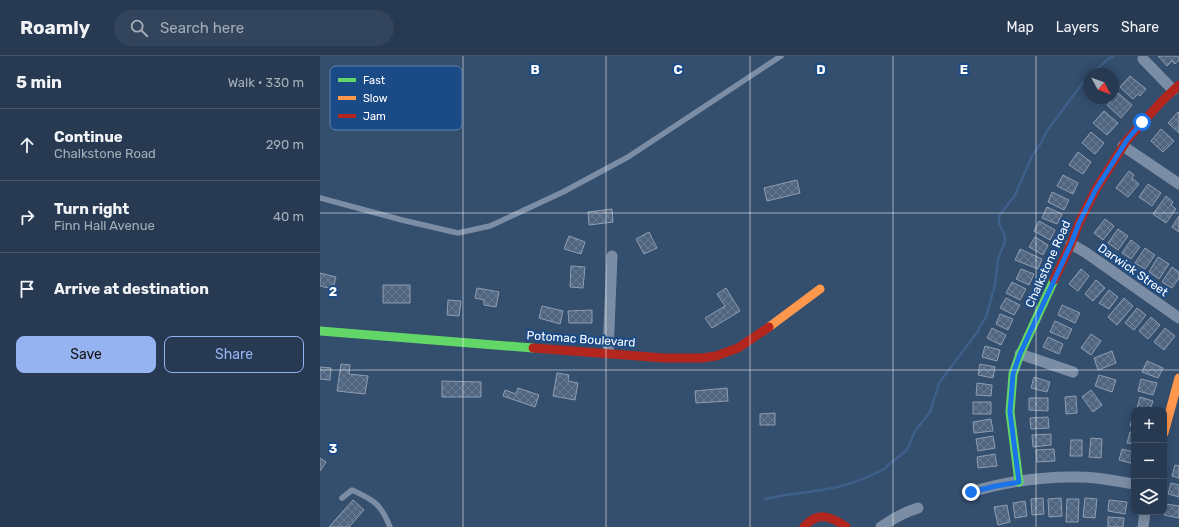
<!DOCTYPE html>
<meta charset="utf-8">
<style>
:root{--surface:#273a52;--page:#33455c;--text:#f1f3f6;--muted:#a4adb8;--line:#435469;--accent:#95b2f1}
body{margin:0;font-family:Rubik,sans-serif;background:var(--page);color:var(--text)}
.controls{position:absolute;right:12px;bottom:12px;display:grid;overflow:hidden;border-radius:8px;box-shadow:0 2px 10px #0003}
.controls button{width:36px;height:36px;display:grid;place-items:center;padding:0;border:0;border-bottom:1px solid var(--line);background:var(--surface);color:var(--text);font:20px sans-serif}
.compass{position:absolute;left:763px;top:12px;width:36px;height:36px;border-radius:50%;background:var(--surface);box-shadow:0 2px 10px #0003;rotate:131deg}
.stop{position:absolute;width:12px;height:12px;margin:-9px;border:3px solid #1a73e8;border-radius:50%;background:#fff}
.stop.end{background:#1a73e8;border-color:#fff;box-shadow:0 1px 4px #0008}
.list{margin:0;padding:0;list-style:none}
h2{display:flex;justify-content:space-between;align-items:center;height:52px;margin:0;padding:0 16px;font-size:17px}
h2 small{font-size:13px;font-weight:400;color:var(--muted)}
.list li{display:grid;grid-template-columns:26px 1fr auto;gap:12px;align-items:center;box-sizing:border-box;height:72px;padding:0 16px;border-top:1px solid var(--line)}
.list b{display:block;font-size:15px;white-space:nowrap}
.list p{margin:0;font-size:13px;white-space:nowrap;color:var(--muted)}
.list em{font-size:13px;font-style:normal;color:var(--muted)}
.actions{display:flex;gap:8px;padding:12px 16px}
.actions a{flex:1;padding:9px 0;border:1px solid var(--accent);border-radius:8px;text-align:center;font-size:14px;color:var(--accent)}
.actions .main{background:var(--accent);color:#111}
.icon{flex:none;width:22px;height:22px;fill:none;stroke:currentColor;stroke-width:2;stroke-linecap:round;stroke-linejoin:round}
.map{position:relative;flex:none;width:859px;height:471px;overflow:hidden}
header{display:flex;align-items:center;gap:24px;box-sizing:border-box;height:56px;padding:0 20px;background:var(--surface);border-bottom:1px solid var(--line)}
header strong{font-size:19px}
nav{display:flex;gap:22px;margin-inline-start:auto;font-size:14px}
.search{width:280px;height:36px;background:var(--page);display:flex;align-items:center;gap:10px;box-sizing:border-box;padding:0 14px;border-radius:22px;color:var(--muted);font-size:15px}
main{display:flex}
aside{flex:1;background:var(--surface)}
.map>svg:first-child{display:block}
</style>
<header>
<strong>Roamly</strong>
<div class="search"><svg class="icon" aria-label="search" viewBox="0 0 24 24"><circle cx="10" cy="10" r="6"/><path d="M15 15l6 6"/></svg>Search here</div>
<nav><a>Map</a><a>Layers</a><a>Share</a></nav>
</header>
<main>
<aside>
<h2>5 min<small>Walk · 330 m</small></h2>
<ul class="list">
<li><svg class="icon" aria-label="ahead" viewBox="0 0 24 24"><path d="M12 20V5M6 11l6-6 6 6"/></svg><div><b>Continue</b><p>Chalkstone Road</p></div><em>290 m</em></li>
<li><svg class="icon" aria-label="right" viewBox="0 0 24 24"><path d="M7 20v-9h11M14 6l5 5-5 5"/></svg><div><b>Turn right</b><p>Finn Hall Avenue</p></div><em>40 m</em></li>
<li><svg class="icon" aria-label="arrive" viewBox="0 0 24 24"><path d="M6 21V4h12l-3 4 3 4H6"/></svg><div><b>Arrive at destination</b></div></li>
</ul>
<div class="actions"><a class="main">Save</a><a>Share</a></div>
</aside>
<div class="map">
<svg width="859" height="471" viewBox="0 0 859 471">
<defs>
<pattern id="building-cross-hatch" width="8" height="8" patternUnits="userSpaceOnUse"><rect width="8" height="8" fill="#506580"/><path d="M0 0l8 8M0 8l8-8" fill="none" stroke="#6a7c93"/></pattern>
</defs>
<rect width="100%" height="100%" fill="#344e6e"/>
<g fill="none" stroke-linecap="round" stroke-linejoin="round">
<path stroke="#3d5f8a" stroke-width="2.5" d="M 771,18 L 788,3 L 794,0
M 445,443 C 466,438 486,437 507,433 C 528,430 547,422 566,412 L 567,410 L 587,394 L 595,375 L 610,356 L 619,327 L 658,275 L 659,272 L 666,261 L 675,229 L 678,203 L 685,185 L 684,177 L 679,168 L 679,160 L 695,139 L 712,100 L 721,87 L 727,75 L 764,25 L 769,20"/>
</g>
<path fill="url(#building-cross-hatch)" stroke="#8e9eb2" d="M 838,0 L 859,0 L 859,4 L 855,8 L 852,5 L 847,10 Z
M 810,20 L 826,33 L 820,40 L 818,38 L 813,43 L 800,31 Z
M 798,37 L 812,49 L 801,62 L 787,49 Z
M 784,55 L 798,67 L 787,79 L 773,67 Z
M 858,56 L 859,57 L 859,77 L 848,67 Z
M 841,73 L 854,85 L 843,96 L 831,85 Z
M 771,76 L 784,87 L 775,98 L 762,87 Z
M 758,96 L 771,106 L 763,118 L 749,109 Z
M 809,115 L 814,119 L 812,122 L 819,128 L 808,141 L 796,132 Z
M 743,119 L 758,127 L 753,138 L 737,130 Z
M 477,124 L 480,137 L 447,145 L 444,132 Z
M 828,128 L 841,137 L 832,150 L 819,141 Z
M 732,136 L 749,144 L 744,154 L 728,146 Z
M 846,140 L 853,146 L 851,149 L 856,153 L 846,167 L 833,158 Z
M 727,151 L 742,158 L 737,168 L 722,162 Z
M 292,153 L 293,166 L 269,169 L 268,156 Z
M 859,160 L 859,176 L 852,171 Z
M 785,163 L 794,170 L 783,184 L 774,177 Z
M 719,165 L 735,174 L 730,184 L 714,175 Z
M 798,173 L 808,180 L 798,194 L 788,187 Z
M 329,176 L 337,192 L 324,198 L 316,183 Z
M 249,180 L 265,186 L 261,198 L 244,193 Z
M 715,181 L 728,189 L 723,199 L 709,191 Z
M 811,184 L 820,191 L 811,203 L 802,197 Z
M 825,192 L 835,199 L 825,213 L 815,207 Z
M 700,193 L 722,203 L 718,213 L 695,204 Z
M 838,201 L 849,208 L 839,223 L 829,216 Z
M 251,210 L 265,211 L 263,232 L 250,231 Z
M 852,211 L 859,216 L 859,222 L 852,232 L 842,226 Z
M 701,213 L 714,218 L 709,229 L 696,223 Z
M 761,213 L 769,220 L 758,235 L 749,228 Z
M 0,217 L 16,221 L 13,233 L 0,230 Z
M 776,224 L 785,232 L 773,245 L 765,238 Z
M 692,226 L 706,233 L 700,244 L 686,237 Z
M 63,229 L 90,229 L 90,247 L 63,247 Z
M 157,232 L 179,236 L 176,251 L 164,249 L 164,244 L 155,242 Z
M 406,232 L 420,255 L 392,272 L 385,262 L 405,250 L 397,238 Z
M 789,234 L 798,241 L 789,253 L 779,247 Z
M 686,242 L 700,249 L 694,259 L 680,252 Z
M 804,242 L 813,250 L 797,269 L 788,261 Z
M 128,244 L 141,245 L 139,260 L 127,259 Z
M 742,249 L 760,257 L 755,267 L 738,259 Z
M 222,250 L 243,255 L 240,268 L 219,262 Z
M 817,252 L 826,259 L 814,274 L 805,267 Z
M 272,254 L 272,267 L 249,267 L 248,255 Z
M 680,258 L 693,263 L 688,274 L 676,268 Z
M 831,261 L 840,269 L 828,283 L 819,275 Z
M 735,265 L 752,273 L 747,283 L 730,276 Z
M 672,272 L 686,279 L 681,289 L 667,282 Z
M 845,272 L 855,280 L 844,294 L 834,286 Z
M 771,278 L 781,285 L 771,299 L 761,292 Z
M 728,281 L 743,288 L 739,298 L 723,291 Z
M 665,290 L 680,294 L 677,305 L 662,301 Z
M 792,295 L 796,307 L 778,314 L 774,302 Z
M 827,305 L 843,312 L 838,322 L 822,316 Z
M 21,308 L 30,309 L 29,318 L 48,320 L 45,338 L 17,335 Z
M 660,308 L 675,311 L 673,322 L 658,319 Z
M 0,311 L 11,312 L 10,324 L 0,323 Z
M 237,317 L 249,319 L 248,325 L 258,327 L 255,344 L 233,340 Z
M 779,319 L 796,324 L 792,336 L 775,330 Z
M 714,321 L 730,326 L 727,336 L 711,332 Z
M 821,323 L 837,327 L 833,339 L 818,335 Z
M 122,325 L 161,326 L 161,341 L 122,341 Z
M 657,327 L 672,329 L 671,340 L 656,339 Z
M 198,332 L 219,339 L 215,351 L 183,340 L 185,334 L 196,338 Z
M 407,332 L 408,345 L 376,347 L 375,335 Z
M 771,334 L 782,349 L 773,356 L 762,341 Z
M 756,340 L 757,357 L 746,358 L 745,341 Z
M 820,341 L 833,345 L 830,354 L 823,354 L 817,352 Z
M 709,342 L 728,342 L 728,355 L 709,354 Z
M 653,346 L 671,346 L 671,358 L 653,358 Z
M 455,357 L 455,369 L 440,369 L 440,358 Z
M 813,359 L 814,359 L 814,370 L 810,370 Z
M 728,361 L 729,372 L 711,373 L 710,362 Z
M 671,363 L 673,375 L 654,377 L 653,366 Z
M 810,376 L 814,377 L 814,388 L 807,387 Z
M 731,378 L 731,389 L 713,391 L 712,379 Z
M 673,380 L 675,392 L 658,395 L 656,383 Z
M 771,382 L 782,383 L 781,402 L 769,401 Z
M 751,384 L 762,384 L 762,400 L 750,400 Z
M 734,393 L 735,405 L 717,406 L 716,394 Z
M 802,393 L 814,396 L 814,408 L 799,404 Z
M 675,398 L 677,410 L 658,412 L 657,401 Z
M 0,402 L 6,406 L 0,415 Z
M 855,409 L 859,410 L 859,422 L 852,420 Z
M 851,427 L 859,429 L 859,441 L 848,438 Z
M 723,442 L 724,458 L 712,459 L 711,443 Z
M 741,442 L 742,460 L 729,461 L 728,443 Z
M 765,442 L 777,443 L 775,462 L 763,461 Z
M 747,443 L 759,443 L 758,466 L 746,466 Z
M 33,444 L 44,454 L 29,471 L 9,471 Z
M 789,444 L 807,446 L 805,458 L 788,455 Z
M 705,445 L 707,460 L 695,462 L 693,447 Z
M 846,448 L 859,450 L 859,462 L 844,459 Z
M 687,449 L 690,466 L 678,469 L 674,451 Z
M 788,461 L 804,462 L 803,471 L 788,471 Z"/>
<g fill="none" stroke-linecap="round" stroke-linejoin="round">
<path stroke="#7b8da4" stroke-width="5.5" d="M 0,142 L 82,164 L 138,177 L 170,170 L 243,136 L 308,101 L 461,0
M 22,442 L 32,434 C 54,444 61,448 70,471"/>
<path stroke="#7b8da4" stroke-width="11" d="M 823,3 L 853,34
M 803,90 L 859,128
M 751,188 L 765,196 L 859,262
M 288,297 L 292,200
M 700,298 L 753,316
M 650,436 C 685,426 722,420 759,421 C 777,421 796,425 814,428
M 561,471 C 572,463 585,456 598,452
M 823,471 L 825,456"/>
<path stroke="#63d668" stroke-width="9" d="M 0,275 L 213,292
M 699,426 L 690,356 L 693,318 L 700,298 L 734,224"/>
<path stroke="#ff974d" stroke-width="9" d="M 449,271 L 500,233
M 844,377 L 859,322"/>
<path stroke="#b3261e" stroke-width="9" d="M 734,224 L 751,188 L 759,167 L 776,133 L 807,84 L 842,45 L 859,29
M 213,292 L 344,302 L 382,302 L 396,300 L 418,292 L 449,271
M 484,471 C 497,455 511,460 526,471"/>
</g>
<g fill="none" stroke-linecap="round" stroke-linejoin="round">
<path stroke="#1a73e8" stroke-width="5" d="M 651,436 L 676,430 L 699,426 L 690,356 L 693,318 L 700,298 L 751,188 L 759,167 L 776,133 L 807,84 L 822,66"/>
</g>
<path fill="none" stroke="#fff" stroke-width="1" stroke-opacity="0.55" d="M 143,0 L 143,471M 286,0 L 286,471M 430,0 L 430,471M 573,0 L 573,471M 716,0 L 716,471M 0,157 L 859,157M 0,314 L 859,314"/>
<g text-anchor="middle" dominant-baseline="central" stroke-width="4" stroke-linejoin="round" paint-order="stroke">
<g font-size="12" fill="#fff" stroke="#1b4b87">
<text transform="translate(728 208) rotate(-66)">Chalkstone Road</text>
<text transform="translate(813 214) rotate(35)">Darwick Street</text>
<text transform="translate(261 283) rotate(4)">Potomac Boulevard</text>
</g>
</g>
<rect x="10" y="10" width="132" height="64" rx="6" fill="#1b4b87" stroke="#5f81ab" stroke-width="1"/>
<rect x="18" y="22" width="18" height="4" fill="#63d668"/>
<rect x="18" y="40" width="18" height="4" fill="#ff974d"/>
<rect x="18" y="58" width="18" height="4" fill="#b3261e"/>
<g font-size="11" fill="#fff">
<text x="43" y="28">Fast</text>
<text x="43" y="46">Slow</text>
<text x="43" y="64">Jam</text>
</g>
<g font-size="13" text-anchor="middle" font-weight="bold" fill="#fff" stroke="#1b4b87" stroke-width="4" stroke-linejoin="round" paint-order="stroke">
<text x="215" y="18">B</text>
<text x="358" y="18">C</text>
<text x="501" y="18">D</text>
<text x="644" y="18">E</text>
<text x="13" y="240">2</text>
<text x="13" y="397">3</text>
</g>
</svg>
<div class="controls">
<button>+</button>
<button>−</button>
<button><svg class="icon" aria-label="layers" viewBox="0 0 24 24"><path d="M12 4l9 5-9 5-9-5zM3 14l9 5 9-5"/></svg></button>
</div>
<svg class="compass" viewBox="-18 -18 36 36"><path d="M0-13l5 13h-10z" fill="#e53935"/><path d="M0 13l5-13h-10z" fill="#a4adb8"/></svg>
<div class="stop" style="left:822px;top:66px"></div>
<div class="stop end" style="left:651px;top:436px"></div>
</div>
</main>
